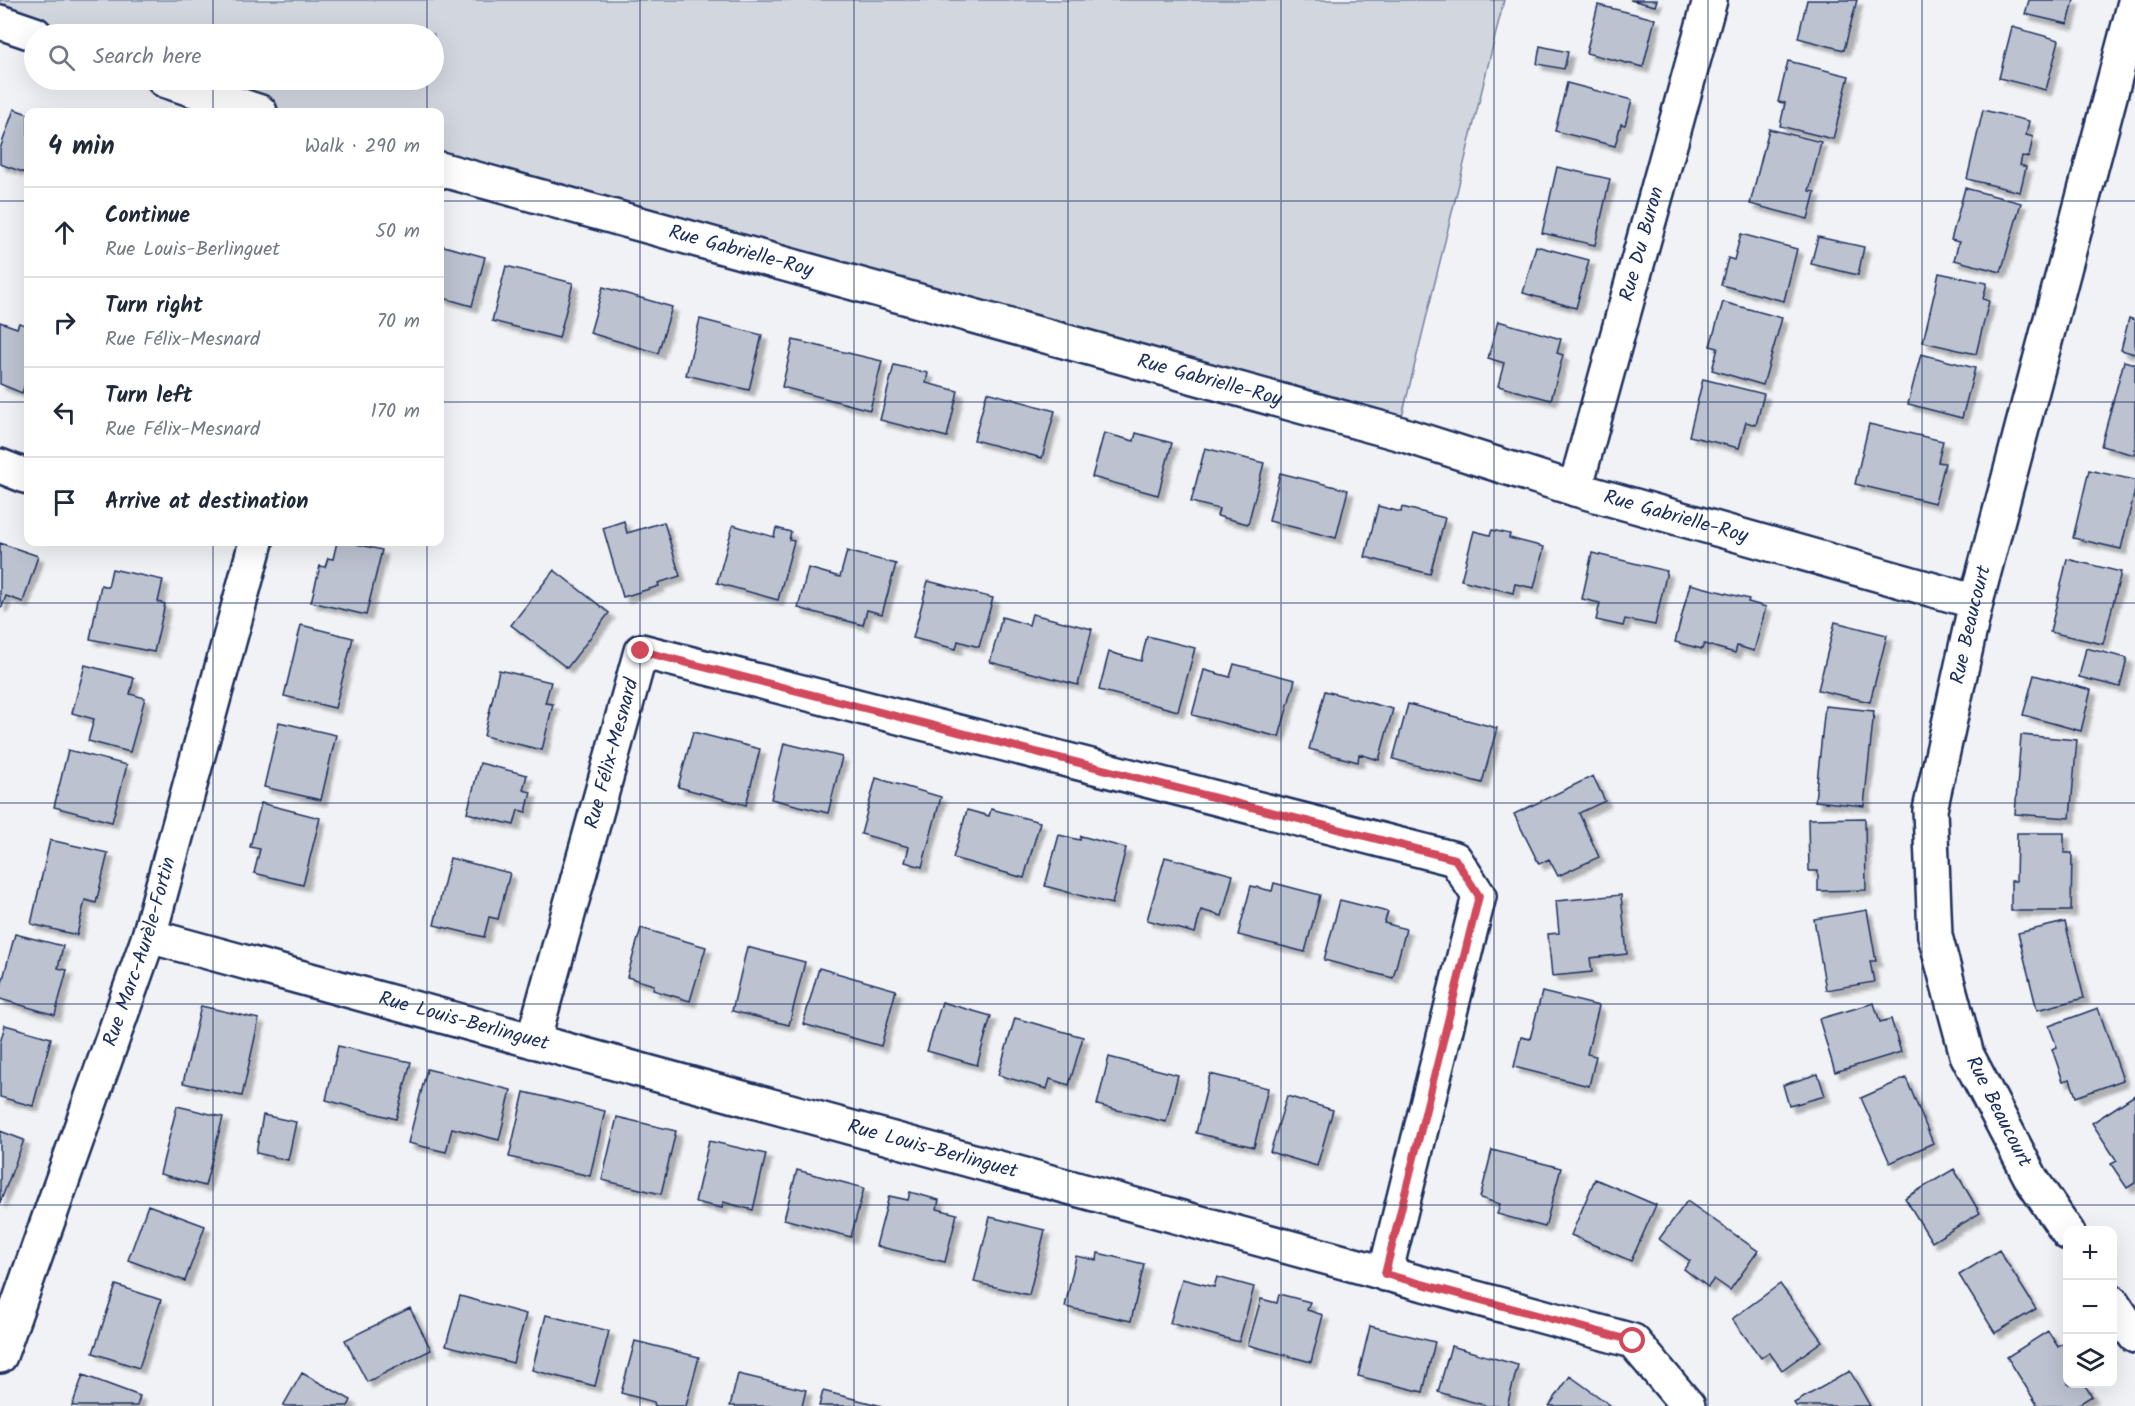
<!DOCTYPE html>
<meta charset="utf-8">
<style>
:root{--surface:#fff;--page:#f6f6f7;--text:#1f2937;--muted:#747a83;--line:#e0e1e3}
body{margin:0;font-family:Kalam,sans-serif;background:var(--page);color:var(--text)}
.controls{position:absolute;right:18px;bottom:18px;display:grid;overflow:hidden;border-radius:12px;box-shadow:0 6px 24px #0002}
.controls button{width:54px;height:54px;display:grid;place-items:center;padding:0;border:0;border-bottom:2px solid var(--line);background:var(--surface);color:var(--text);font:30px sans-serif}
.stop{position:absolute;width:18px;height:18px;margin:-14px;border:4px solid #d1495b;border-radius:50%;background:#fff}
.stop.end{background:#d1495b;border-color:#fff;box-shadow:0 2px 6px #0008}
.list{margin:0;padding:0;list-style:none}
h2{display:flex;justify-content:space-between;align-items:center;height:78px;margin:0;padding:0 24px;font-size:26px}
h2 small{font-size:20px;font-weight:400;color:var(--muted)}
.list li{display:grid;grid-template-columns:39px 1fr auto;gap:18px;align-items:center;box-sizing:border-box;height:90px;padding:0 24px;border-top:2px solid var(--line)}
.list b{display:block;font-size:22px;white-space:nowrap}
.list p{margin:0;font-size:20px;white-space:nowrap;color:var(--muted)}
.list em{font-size:20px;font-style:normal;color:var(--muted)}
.icon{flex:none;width:33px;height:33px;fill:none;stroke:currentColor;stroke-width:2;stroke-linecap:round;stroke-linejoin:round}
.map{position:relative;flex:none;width:2135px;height:1406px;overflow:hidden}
.search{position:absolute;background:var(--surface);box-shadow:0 6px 24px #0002;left:24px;top:24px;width:420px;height:66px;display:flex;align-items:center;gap:15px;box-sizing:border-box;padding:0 21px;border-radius:33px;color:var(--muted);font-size:22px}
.panel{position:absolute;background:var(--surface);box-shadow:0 6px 24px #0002;left:24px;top:108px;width:420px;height:438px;border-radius:12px}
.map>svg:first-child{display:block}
</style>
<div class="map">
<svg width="2135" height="1406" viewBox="0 0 2135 1406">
<defs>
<filter id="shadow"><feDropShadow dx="5.5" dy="5.5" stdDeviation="1.5" flood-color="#0004"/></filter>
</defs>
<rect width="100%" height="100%" fill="#f1f2f5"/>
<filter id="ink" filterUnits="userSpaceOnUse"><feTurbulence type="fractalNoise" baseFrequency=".0167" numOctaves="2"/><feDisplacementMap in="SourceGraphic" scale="12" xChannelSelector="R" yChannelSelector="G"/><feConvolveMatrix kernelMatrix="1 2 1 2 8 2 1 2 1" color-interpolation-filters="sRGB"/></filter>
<g filter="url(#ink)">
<path fill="#d2d6df" stroke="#76829e" stroke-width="1.5" d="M 0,0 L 1504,0 L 1398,433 L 440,169 L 440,112 L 260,112 L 164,80 L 434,80 L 434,34 L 35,34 L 0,22 Z"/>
<path fill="#bcc2d0" stroke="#1b2f5e" stroke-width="1.5" filter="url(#shadow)" d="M 1630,0 L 1657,0 L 1655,6 Z
M 1807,0 L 1857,0 L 1844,50 L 1798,38 Z
M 2029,0 L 2074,0 L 2068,24 L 2025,14 Z
M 1598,5 L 1655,19 L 1643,67 L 1586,53 Z
M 2012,27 L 2059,40 L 2046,90 L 1999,78 Z
M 1540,46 L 1568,52 L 1564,69 L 1537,64 Z
M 1788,61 L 1849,76 L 1833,139 L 1780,126 L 1785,103 L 1778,102 Z
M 1567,83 L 1632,100 L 1625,125 L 1621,124 L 1615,146 L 1555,131 Z
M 14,109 L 28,114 L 28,174 L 0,164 L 0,149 Z
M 1983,110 L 2029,121 L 2026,135 L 2033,137 L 2029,157 L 2022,156 L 2020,165 L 2026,167 L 2020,192 L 1967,179 Z
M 1769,129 L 1821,142 L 1809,191 L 1815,192 L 1808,219 L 1750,204 Z
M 1557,167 L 1610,179 L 1595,245 L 1542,233 Z
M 1965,188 L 2021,203 L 2001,272 L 1954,260 L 1959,242 L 1951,240 Z
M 1741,234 L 1797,249 L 1784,301 L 1721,285 L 1728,258 L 1734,260 Z
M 1818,237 L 1864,247 L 1858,275 L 1811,264 Z
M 440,245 L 485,257 L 472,306 L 440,297 Z
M 1536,246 L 1589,260 L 1576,308 L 1523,293 Z
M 506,266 L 573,283 L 559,338 L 492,321 Z
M 1939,273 L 1987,283 L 1983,299 L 1989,301 L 1976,354 L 1923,342 Z
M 603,287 L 672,307 L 658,353 L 590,333 Z
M 1723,302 L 1782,318 L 1763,385 L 1712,370 L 1718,348 L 1710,346 Z
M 2129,318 L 2135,320 L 2135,354 L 2121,350 Z
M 700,319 L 762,335 L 749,390 L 686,375 Z
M 1498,321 L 1561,339 L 1557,353 L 1563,355 L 1551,400 L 1498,386 L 1504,363 L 1488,358 Z
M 0,322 L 17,328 L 19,323 L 28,326 L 28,375 L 22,393 L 0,384 Z
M 793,340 L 882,361 L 870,410 L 782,387 Z
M 1921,354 L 1975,368 L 1962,418 L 1908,404 Z
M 2124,361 L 2135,364 L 2135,455 L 2101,446 Z
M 894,365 L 928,373 L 926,383 L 958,391 L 947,437 L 880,420 Z
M 1703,379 L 1764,394 L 1756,425 L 1746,422 L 1739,448 L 1689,436 Z
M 987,392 L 1055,411 L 1042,458 L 974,440 Z
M 1869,424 L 1943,441 L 1938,462 L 1945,463 L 1935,503 L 1855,484 Z
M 1104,433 L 1134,441 L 1136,433 L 1172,443 L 1158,495 L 1092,477 Z
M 1205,448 L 1264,463 L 1248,524 L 1217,516 L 1219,509 L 1191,502 Z
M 2089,470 L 2135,480 L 2135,490 L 2121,549 L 2073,538 Z
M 1280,473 L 1348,490 L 1336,538 L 1269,521 Z
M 1378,506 L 1401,512 L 1402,507 L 1445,518 L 1430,574 L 1365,557 Z
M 624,521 L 627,533 L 664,522 L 680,576 L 658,583 L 659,586 L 623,597 L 603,528 Z
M 733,525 L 774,537 L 776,528 L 791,532 L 789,540 L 794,541 L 778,600 L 717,583 Z
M 1492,530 L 1510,534 L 1509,538 L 1544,547 L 1534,588 L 1515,584 L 1513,593 L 1461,580 L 1474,531 L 1490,535 Z
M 337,542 L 348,542 L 382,550 L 366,615 L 311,602 L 320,566 L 325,567 L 328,558 L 333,559 Z
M 0,543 L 38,556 L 23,602 L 6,596 L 2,607 L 0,606 Z
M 847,551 L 896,564 L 882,614 L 867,610 L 863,625 L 798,608 L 808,568 L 840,577 Z
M 1592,553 L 1667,571 L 1655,625 L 1625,619 L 1623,626 L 1596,620 L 1600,603 L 1582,599 Z
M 2067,559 L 2121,572 L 2103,644 L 2050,632 Z
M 112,569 L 163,580 L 158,602 L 165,604 L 154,652 L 90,639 L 101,585 L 108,587 Z
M 554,570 L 609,613 L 567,668 L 511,625 Z
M 928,581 L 993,598 L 979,647 L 958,641 L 956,649 L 913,638 Z
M 1690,584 L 1749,599 L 1748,602 L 1766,607 L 1754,651 L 1737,646 L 1735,653 L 1704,644 L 1702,649 L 1675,642 Z
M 1032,614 L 1092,629 L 1078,685 L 990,662 L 1002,617 L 1029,625 Z
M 1835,622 L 1887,635 L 1870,702 L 1818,690 Z
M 301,625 L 353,638 L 335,708 L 284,696 Z
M 1147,636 L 1195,648 L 1178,711 L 1099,690 L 1109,652 L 1141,661 Z
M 2086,648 L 2127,658 L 2120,687 L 2079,677 Z
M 1234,664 L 1295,680 L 1279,737 L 1192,715 L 1204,670 L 1230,677 Z
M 85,665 L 134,678 L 130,694 L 145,698 L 130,752 L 88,741 L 94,719 L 72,713 Z
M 499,670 L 551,682 L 545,703 L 553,704 L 542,750 L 484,736 Z
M 2034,675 L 2091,690 L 2081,731 L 2023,715 Z
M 1325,691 L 1393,709 L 1379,760 L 1359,754 L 1358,762 L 1309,749 Z
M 1408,704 L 1497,728 L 1482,783 L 1393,759 Z
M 1825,706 L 1874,711 L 1864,806 L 1815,801 Z
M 279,722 L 336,735 L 321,800 L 264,787 Z
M 693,732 L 760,749 L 746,805 L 678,787 Z
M 2021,735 L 2077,740 L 2070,818 L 2015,814 Z
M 784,743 L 842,757 L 828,813 L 771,799 Z
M 68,750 L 127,765 L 112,822 L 54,807 Z
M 480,763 L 527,775 L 523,790 L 531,792 L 526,812 L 518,810 L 514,825 L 467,813 Z
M 1593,776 L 1605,801 L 1579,813 L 1599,857 L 1558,876 L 1549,859 L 1539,864 L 1514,814 Z
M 876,778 L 941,797 L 922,867 L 905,862 L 909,847 L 861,834 Z
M 261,803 L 320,818 L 303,885 L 254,873 L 260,849 L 250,847 Z
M 991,809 L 1040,822 L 1024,878 L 953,858 L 967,810 L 989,816 Z
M 1865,818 L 1866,890 L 1818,891 L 1818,871 L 1809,871 L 1808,819 Z
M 2017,833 L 2064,833 L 2064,853 L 2072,853 L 2071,911 L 2011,911 L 2011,881 L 2016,881 Z
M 1059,835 L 1080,840 L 1081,836 L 1126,848 L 1112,904 L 1045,886 Z
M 50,840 L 108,853 L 96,903 L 85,900 L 77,935 L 31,924 Z
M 1165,857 L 1233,875 L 1222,916 L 1201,910 L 1195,933 L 1147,920 Z
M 450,858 L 510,873 L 498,919 L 489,917 L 484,937 L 434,925 Z
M 1274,883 L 1320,895 L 1305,952 L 1238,935 L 1251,886 L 1272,891 Z
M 1621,895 L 1627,954 L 1590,958 L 1592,972 L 1552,976 L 1548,934 L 1559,933 L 1556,901 Z
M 1340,900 L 1388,912 L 1384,923 L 1406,929 L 1393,978 L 1324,960 Z
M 1867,910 L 1876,961 L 1870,961 L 1874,982 L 1826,990 L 1814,919 Z
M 2065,922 L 2084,998 L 2037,1010 L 2018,933 Z
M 641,928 L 706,947 L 690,1001 L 653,990 L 654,985 L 627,977 Z
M 15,934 L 63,946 L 58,968 L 67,970 L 55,1015 L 0,999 L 0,990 Z
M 747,947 L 805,962 L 789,1025 L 732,1011 Z
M 819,968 L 896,990 L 881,1046 L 803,1024 Z
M 1542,992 L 1599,1006 L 1587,1054 L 1596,1056 L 1589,1086 L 1514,1067 L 1521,1037 L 1530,1039 Z
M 942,1002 L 991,1016 L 977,1065 L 927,1051 Z
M 1874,1003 L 1880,1022 L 1891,1019 L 1901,1052 L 1835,1072 L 1819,1019 Z
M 201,1006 L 259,1019 L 242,1096 L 183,1083 Z
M 2098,1008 L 2123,1080 L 2076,1097 L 2070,1079 L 2063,1081 L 2052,1049 L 2057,1047 L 2049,1026 Z
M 1015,1018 L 1083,1037 L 1069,1085 L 1050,1079 L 1047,1089 L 998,1075 Z
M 5,1025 L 51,1038 L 33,1106 L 0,1097 L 0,1043 Z
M 338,1046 L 411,1062 L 396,1119 L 326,1100 Z
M 1109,1057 L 1178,1075 L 1166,1122 L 1097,1105 Z
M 427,1069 L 511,1090 L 499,1140 L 452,1128 L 446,1152 L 408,1143 Z
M 1210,1074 L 1268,1088 L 1254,1147 L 1196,1133 Z
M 1818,1074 L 1825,1096 L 1789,1106 L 1783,1085 Z
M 1906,1078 L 1933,1143 L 1890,1163 L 1861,1098 Z
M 524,1092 L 605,1111 L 590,1176 L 509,1157 Z
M 2135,1095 L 2135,1183 L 2127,1188 L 2111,1164 L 2117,1161 L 2092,1123 Z
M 1287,1096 L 1333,1110 L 1317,1166 L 1270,1152 Z
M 177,1106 L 223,1117 L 205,1186 L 160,1174 Z
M 263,1115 L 296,1122 L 288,1160 L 256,1153 Z
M 617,1117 L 676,1131 L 661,1194 L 602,1180 Z
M 0,1131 L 24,1140 L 0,1203 Z
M 709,1141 L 766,1154 L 753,1210 L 723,1202 L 722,1208 L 695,1202 Z
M 1492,1150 L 1561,1168 L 1545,1227 L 1497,1214 L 1500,1204 L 1480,1198 Z
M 1954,1169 L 1980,1213 L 1932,1242 L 1905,1198 Z
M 797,1170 L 864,1188 L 851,1237 L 784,1219 Z
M 1595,1179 L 1656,1205 L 1631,1261 L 1571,1235 Z
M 910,1192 L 939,1200 L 937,1209 L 957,1214 L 945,1262 L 876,1246 L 889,1196 L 908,1200 Z
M 1687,1201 L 1758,1251 L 1730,1290 L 1714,1279 L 1708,1287 L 1684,1269 L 1690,1261 L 1659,1239 Z
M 148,1205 L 205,1226 L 185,1281 L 128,1260 Z
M 990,1217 L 1045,1230 L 1029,1295 L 974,1282 Z
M 1999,1250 L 2036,1309 L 1995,1333 L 1959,1275 Z
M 1098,1253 L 1144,1264 L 1131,1321 L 1065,1307 L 1076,1256 L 1097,1260 Z
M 1217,1277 L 1254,1287 L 1239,1342 L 1170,1323 L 1182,1279 L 1214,1287 Z
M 1780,1284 L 1822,1341 L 1782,1370 L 1769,1352 L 1761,1358 L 1732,1319 Z
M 116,1285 L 161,1300 L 139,1368 L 93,1353 Z
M 1279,1294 L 1310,1302 L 1307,1310 L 1323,1315 L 1311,1362 L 1248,1345 L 1261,1299 L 1277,1303 Z
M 460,1296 L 526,1314 L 513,1363 L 446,1345 Z
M 410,1308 L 431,1350 L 367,1382 L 345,1340 Z
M 546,1315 L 609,1331 L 595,1386 L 532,1370 Z
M 1370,1326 L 1435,1342 L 1423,1392 L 1358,1376 Z
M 2048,1331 L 2058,1347 L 2064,1343 L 2068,1349 L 2068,1384 L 2084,1384 L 2092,1396 L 2076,1406 L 2038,1406 L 2007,1357 Z
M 635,1341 L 699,1357 L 686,1406 L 655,1406 L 654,1402 L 621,1393 Z
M 1451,1346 L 1518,1365 L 1507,1406 L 1487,1406 L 1438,1392 Z
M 1850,1371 L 1870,1406 L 1796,1406 L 1794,1403 Z
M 302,1373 L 351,1400 L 348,1406 L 283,1406 Z
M 738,1374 L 806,1390 L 802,1406 L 730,1406 Z
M 83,1375 L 140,1396 L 137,1406 L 72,1406 Z
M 1570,1376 L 1610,1405 L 1609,1406 L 1549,1406 Z
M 823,1391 L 882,1406 L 819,1406 Z"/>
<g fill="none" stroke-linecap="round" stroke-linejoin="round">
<defs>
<g id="minor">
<path d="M 0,22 L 35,34"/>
<path d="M 164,80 L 260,112"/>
<path id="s1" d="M 440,169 L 1398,433 L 1575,489 L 1976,602"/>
<path d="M 0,466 L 28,477"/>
<path id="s2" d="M 1575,489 L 1710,0"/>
<path id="s3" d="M 149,936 L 1633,1341 L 1688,1406"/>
<path id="s4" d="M 533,1041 L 641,651 L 1455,859 L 1479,896 L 1385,1274"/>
<path id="s5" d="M 2068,1233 L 2032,1180 L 1967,1055 L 1935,936 L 1930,810 L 1976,602 L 2135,2"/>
<path d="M 2112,1302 L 2135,1336"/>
<path id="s6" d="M 0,1356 L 149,936 L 256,542"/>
</g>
</defs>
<use href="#minor" stroke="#1b2f5e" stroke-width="38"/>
<use href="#minor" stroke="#fff" stroke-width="33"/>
</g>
</g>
<g fill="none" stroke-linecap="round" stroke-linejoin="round" filter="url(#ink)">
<path stroke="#d1495b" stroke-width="8" d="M 641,651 L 1455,859 L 1479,896 L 1385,1274 L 1633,1341"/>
</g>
<path fill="none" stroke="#1b2f5e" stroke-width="1.5" stroke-opacity="0.55" d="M 213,0 L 213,34M 427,0 L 427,34M 640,0 L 640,1406M 854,0 L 854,1406M 1068,0 L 1068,1406M 1281,0 L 1281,1406M 1494,0 L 1494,1406M 1708,0 L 1708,1406M 1922,0 L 1922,1406M 213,80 L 213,112M 427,80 L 427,112M 0,201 L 28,201M 440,201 L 2135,201M 0,402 L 28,402M 440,402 L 2135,402M 213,542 L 213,1406M 427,542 L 427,1406M 0,603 L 2135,603M 0,803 L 2135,803M 0,1004 L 2135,1004M 0,1205 L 2135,1205"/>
<g text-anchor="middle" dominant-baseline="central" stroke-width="4.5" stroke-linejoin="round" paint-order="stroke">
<g font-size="20" fill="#1b2f5e" stroke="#fff">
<text stroke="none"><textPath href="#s2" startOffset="254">Rue Du Buron</textPath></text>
<text stroke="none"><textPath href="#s1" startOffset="312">Rue Gabrielle-Roy</textPath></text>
<text stroke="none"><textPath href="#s1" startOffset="798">Rue Gabrielle-Roy</textPath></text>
<text stroke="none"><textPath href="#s1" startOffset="1284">Rue Gabrielle-Roy</textPath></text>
<text stroke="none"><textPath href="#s5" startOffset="644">Rue Beaucourt</textPath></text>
<text stroke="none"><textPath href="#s4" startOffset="298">Rue Félix-Mesnard</textPath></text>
<text stroke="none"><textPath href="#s6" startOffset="428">Rue Marc-Aurèle-Fortin</textPath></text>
<text stroke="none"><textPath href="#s3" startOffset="326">Rue Louis-Berlinguet</textPath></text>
<text transform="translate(1998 1112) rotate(63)">Rue Beaucourt</text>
<text stroke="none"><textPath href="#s3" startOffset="812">Rue Louis-Berlinguet</textPath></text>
</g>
</g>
</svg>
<div class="controls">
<button>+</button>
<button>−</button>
<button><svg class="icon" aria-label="layers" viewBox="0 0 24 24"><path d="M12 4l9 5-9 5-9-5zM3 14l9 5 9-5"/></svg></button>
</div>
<div class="stop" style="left:1633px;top:1341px"></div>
<div class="stop end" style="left:641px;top:651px"></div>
<div class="search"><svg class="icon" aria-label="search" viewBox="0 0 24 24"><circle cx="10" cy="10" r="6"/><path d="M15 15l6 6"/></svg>Search here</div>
<section class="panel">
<h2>4 min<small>Walk · 290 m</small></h2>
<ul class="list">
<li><svg class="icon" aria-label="ahead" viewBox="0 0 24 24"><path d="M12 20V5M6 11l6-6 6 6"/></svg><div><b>Continue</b><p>Rue Louis-Berlinguet</p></div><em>50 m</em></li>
<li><svg class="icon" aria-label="right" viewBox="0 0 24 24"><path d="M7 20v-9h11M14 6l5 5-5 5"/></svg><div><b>Turn right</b><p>Rue Félix-Mesnard</p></div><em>70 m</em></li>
<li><svg class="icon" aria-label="left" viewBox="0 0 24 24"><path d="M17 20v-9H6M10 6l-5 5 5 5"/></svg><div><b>Turn left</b><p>Rue Félix-Mesnard</p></div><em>170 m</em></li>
<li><svg class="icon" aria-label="arrive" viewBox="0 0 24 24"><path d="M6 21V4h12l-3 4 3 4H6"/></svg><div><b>Arrive at destination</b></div></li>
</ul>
</section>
</div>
